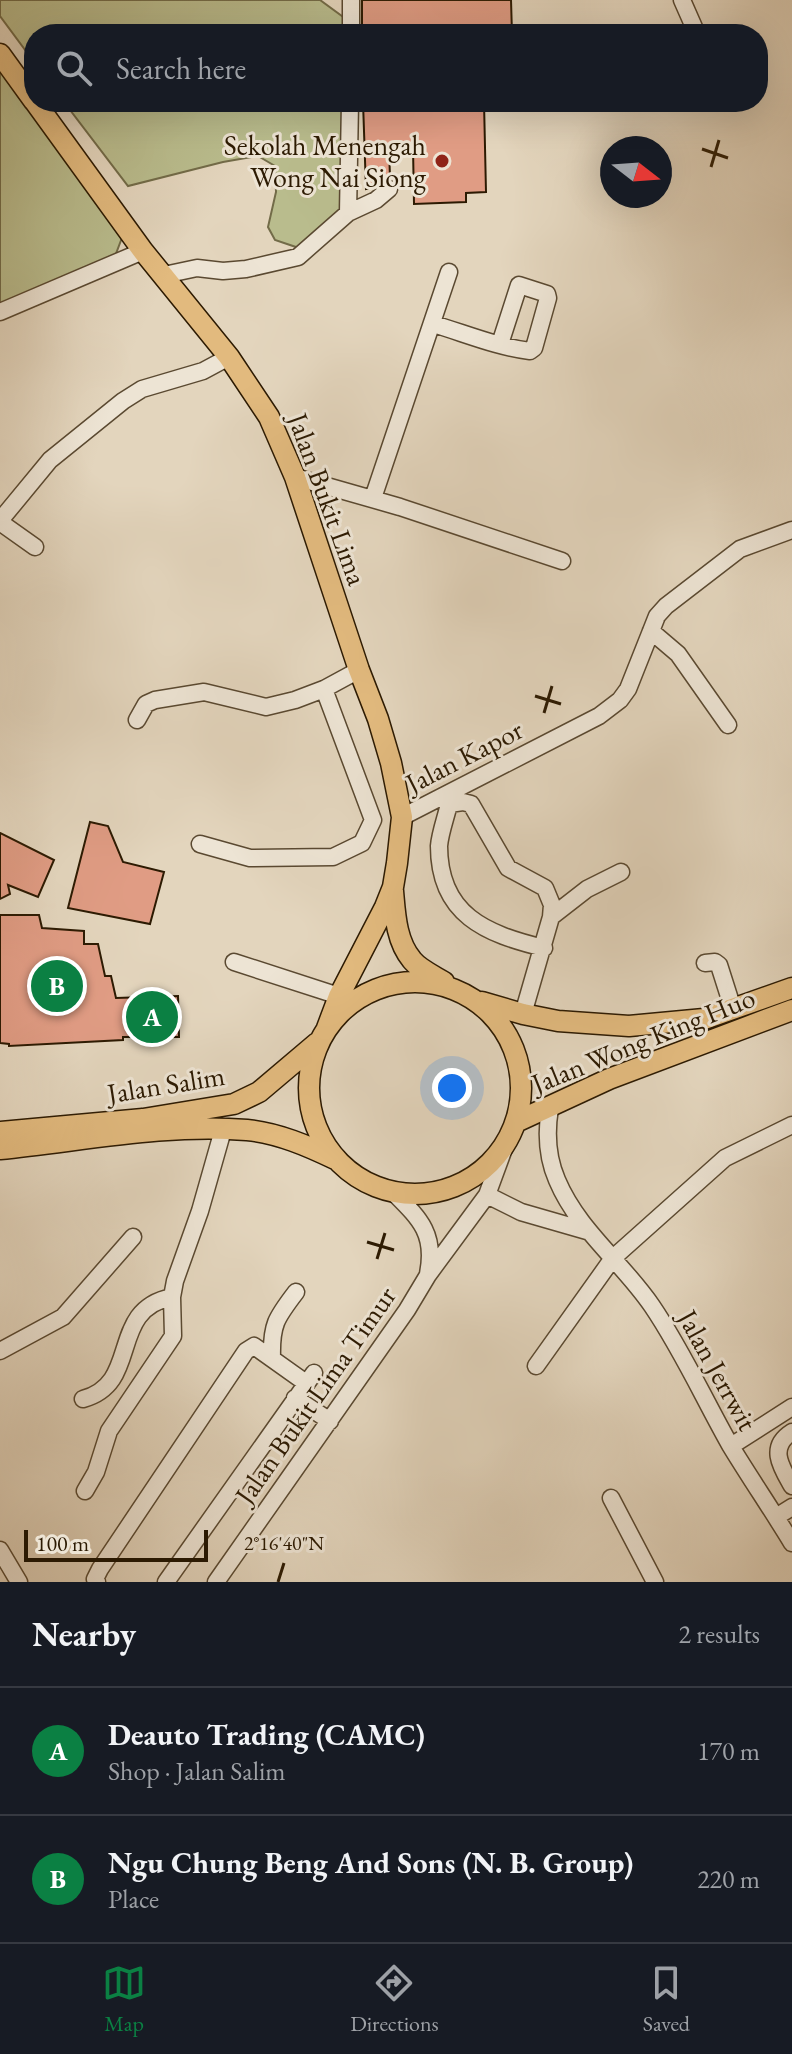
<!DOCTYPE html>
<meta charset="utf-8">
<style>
:root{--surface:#171b24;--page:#242831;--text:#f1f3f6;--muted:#9ea1a6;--line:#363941;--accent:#0b8043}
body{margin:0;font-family:"EB Garamond",serif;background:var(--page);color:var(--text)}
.compass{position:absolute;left:600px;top:136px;width:72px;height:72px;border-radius:50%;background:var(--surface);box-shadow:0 8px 32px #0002;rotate:107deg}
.scale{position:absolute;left:24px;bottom:20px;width:184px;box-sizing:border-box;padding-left:8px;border:4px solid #2c1a02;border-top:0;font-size:22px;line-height:28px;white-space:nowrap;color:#2c1a02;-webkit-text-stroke:6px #ede4d4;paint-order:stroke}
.you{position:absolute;left:452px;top:1088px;width:28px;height:28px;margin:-20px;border:6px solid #fff;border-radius:50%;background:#1a73e8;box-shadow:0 0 0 12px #1a73e833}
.badge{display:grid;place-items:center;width:52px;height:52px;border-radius:50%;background:var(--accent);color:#fff;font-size:26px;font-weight:700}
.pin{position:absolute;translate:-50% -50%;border:4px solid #fff;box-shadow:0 2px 8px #0006}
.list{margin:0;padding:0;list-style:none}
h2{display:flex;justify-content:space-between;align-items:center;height:104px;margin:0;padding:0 32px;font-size:34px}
h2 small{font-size:26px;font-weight:400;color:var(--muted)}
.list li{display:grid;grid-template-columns:52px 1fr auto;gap:24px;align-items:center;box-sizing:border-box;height:128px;padding:0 32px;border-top:2px solid var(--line)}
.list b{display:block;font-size:30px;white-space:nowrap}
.list p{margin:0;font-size:26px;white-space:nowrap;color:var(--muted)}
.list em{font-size:26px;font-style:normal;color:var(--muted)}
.icon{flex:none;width:44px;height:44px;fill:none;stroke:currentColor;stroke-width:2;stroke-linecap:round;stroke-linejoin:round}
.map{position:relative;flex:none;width:792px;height:1582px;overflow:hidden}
.search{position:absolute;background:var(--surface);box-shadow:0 8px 32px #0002;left:24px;right:24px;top:24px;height:88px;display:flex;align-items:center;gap:20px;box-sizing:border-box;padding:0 28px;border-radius:32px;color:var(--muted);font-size:30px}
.sheet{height:360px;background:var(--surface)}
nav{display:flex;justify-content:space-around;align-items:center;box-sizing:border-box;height:112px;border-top:2px solid var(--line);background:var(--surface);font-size:22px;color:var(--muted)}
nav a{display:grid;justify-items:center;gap:4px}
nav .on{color:var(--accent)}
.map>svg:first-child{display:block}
</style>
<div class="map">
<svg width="792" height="1582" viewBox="0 0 792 1582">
<rect width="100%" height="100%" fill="#e3d5bd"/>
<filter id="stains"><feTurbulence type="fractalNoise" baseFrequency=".0025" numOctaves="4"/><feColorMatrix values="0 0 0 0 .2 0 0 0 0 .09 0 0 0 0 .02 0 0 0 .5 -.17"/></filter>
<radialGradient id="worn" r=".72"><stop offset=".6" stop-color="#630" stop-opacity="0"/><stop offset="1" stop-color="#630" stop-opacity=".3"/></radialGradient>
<path fill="#b9bc8d" stroke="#726b48" stroke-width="2" d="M 0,0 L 320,0 L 350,22 L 349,34 L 34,34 L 34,62 L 0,16 Z
M 0,65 L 123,235 L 114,259 L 0,305 Z
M 64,102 L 346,102 L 344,210 L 299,248 L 275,240 L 268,227 L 276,192 L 275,166 L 258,156 L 223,162 L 128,186 Z"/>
<path fill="#e09c84" stroke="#2c1a02" stroke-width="2" d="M 362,0 L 511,0 L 512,34 L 362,34 Z
M 363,102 L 484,102 L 486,192 L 466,193 L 466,202 L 414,204 L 413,147 L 389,148 L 390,178 L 373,188 L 366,189 Z
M 90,822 L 108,826 L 123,862 L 164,872 L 150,924 L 68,908 Z
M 0,833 L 54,860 L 38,897 L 8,885 L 10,894 L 0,899 Z
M 0,915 L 39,915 L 42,928 L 84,931 L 84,944 L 98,944 L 105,976 L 111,976 L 116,998 L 178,996 L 179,1037 L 123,1037 L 123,1040 L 9,1046 L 9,1044 L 0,1043 Z"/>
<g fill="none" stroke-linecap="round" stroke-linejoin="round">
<defs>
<path id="minor" d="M 351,0 L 351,34
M 682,0 L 697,34
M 348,213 L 350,102
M 164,275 L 197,268 L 223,271 L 246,269 L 298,257 L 348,213 L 376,200 L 389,189
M 0,312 L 143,251
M 433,324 C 464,333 497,347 530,351 L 534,348 L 548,298 L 547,294 L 519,285 L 500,344
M 295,477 L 400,507 L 562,561
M 373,498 L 449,272
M 35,547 L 4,525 L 3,517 L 50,460 L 123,401 L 142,389 L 203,371 L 229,357
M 651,631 L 678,654 L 728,725
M 137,720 L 146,704 L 155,700 L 204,692 L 266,707 L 295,700 L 324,689 L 359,670
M 445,796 L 449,804 C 446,817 440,833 439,846 C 439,915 486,934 544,948
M 449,804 L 463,802 L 471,804 L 508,868 L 545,888 L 552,905 L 551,917
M 402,817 L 599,716 L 620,700 L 628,689 L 657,616 L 666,606 L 740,549 L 792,530
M 200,844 L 250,858 L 333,857 L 362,843 L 373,820 L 324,689
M 234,962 L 339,996
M 705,963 L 715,962 L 719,965 L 733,1009
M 523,1014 L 551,917 L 587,889 L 621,872
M 550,1108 C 546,1132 547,1157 557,1180 C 578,1230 622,1262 652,1306 C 682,1350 704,1399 730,1445 C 750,1478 772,1510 792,1543
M 394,1193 C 420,1219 436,1234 428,1274
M 487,1195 L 521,1212 L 587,1231
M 0,1351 L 63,1317 L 133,1237
M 272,1358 C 271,1325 276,1318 296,1292
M 536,1366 L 613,1258 L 725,1158 L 792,1125
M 295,1398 L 330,1421
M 83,1399 C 142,1383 107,1310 172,1297
M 792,1432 C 768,1447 781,1467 792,1486
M 731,1446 L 792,1407
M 85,1491 L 96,1472 L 109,1431 L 173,1336 L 172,1297 L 175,1281 L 200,1211 L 223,1130
M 611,1498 L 655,1582
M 776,1517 L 792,1507
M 0,1550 L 19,1582
M 97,1582 L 95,1579 L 100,1569 L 246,1351 L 254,1346 L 306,1383
M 166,1582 L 314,1373
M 216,1582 L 407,1310 L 428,1275 L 487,1195 L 505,1146"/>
<path id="major" d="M 0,54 L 34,101
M 35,102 L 143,251 L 229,357 L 269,417 L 295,477 L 359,670 L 378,719 L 391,763 L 402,817 L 397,863 L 393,887 L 385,907 L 339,996 L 327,1028
M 393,891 C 395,914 396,941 412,960 C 419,969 434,976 444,982
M309 1088a106 106 0 1 1 212 0a106 106 0 1 1-212 0Z
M 482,1002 L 523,1014 L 558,1021 L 629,1026 L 704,1019 L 792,988
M 516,1122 L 609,1079 L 792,1010
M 0,1132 L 143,1119 L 234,1104 L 259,1092 L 317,1043
M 0,1149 C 81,1141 166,1123 247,1130 C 278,1133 308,1146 335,1159"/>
</defs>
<use href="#minor" stroke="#5a4931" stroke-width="19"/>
<use href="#major" stroke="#2c1a02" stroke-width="23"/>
<use href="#minor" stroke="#ede4d4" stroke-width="16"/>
<use href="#major" stroke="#e2ba7e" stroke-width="20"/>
</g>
<path fill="none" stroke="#2c1a02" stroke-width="3" d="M 702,149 L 728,158M 711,167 L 719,140M 535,696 L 561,704M 544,713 L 552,686M 367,1242 L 394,1250M 377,1259 L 385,1233M 278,1582 L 284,1563"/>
<circle fill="#8f2418" stroke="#ede4d4" stroke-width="3" cx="442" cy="161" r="8"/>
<g text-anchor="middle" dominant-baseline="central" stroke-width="6" stroke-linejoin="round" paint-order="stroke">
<g font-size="28" fill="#2c1a02" stroke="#ede4d4" text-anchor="end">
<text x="426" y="145">Sekolah Menengah<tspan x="426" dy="32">Wong Nai Siong</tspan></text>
</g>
<g font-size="28" fill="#2c1a02" stroke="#ede4d4">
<text transform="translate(328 499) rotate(70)">Jalan Bukit Lima</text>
<text transform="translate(464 756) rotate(-27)">Jalan Kapor</text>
<text transform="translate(643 1040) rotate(-22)">Jalan Wong King Huo</text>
<text transform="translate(166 1084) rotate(-9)">Jalan Salim</text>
<text transform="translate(718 1370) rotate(61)">Jalan Jerrwit</text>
<text transform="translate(315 1395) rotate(-55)">Jalan Bukit Lima Timur</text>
</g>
</g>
<g font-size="20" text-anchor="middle" fill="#2c1a02" stroke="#ede4d4" stroke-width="6" stroke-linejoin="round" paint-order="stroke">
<text x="284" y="1550">2°16'40"N</text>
</g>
<rect width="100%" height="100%" filter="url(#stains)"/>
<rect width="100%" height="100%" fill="url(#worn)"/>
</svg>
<svg class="compass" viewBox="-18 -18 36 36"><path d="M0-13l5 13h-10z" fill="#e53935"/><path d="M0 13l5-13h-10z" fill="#9ea1a6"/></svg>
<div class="scale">100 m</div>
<div class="you"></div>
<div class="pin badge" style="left:152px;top:1017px">A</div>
<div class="pin badge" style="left:57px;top:986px">B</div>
<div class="search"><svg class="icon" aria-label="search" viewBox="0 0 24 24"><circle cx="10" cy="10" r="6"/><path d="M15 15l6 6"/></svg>Search here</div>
</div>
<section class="sheet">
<h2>Nearby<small>2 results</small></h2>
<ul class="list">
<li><span class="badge">A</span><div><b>Deauto Trading (CAMC)</b><p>Shop · Jalan Salim</p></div><em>170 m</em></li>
<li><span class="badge">B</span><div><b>Ngu Chung Beng And Sons (N. B. Group)</b><p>Place</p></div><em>220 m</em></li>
</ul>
</section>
<nav>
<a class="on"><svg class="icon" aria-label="map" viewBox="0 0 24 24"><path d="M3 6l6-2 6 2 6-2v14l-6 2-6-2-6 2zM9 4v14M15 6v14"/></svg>Map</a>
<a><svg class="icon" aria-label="directions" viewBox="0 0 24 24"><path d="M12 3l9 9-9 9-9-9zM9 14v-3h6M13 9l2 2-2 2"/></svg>Directions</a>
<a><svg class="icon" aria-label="saved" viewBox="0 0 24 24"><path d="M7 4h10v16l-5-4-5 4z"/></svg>Saved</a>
</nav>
